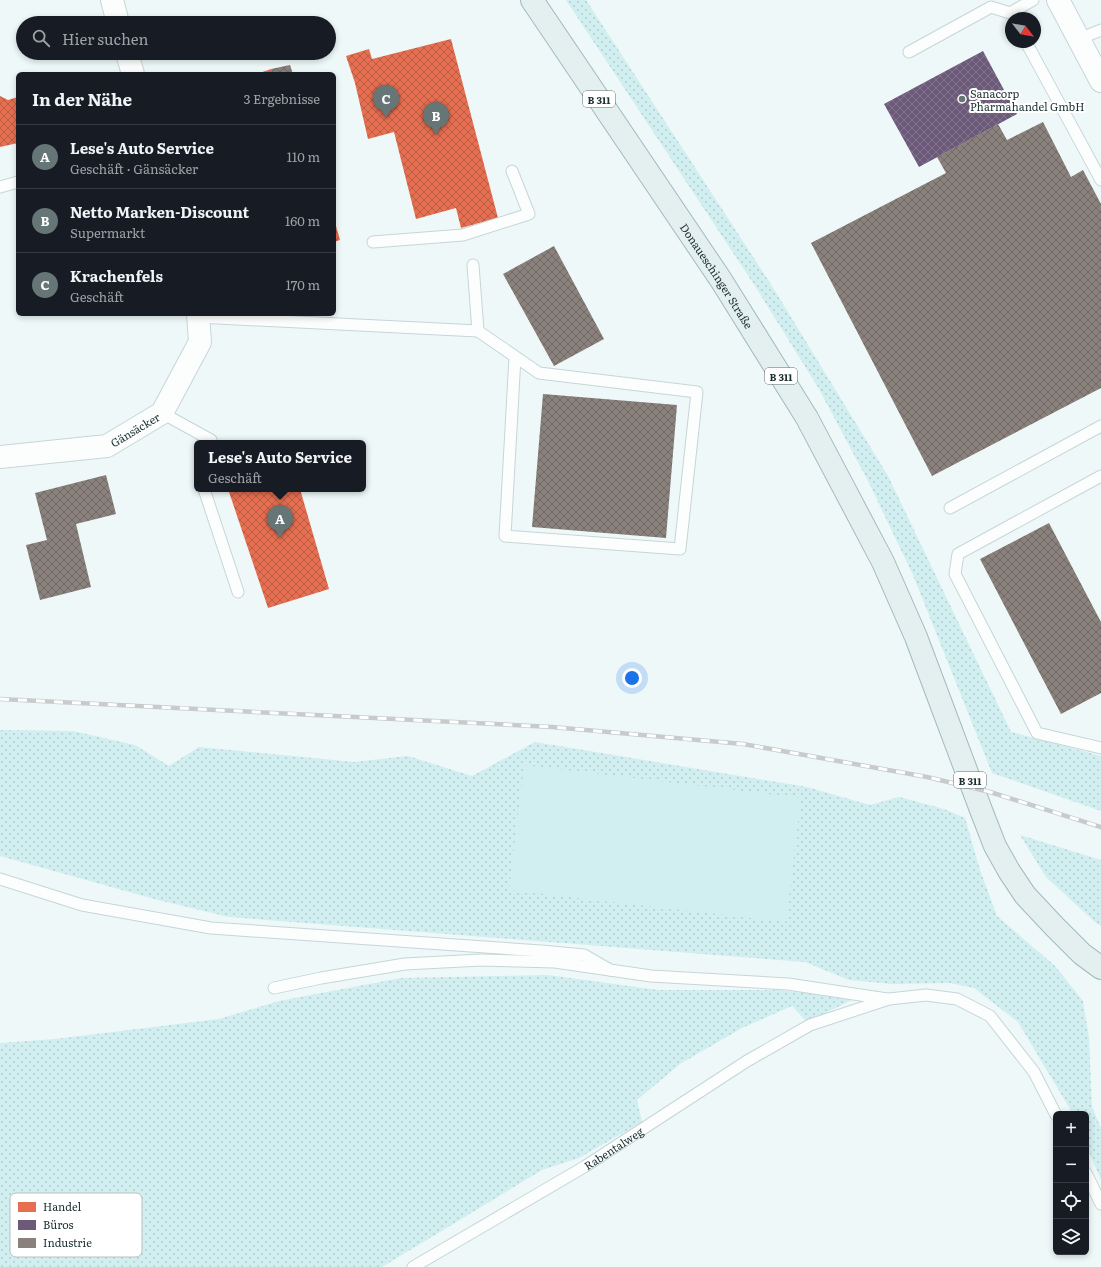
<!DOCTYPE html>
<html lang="de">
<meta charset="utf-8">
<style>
:root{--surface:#171b24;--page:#242831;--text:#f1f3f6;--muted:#9ea1a6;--line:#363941;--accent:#667576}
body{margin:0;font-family:Literata,serif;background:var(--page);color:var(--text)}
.controls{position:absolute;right:12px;bottom:12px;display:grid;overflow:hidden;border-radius:6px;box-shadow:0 2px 6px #0003}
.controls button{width:36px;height:36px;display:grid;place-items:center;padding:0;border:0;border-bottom:1px solid var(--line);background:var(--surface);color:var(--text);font:20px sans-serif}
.compass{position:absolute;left:1005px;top:12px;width:36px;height:36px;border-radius:50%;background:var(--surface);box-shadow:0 2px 6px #0003;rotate:121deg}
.you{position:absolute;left:632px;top:678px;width:14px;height:14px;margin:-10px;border:3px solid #fff;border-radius:50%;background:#1a73e8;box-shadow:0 0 0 6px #1a73e833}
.badge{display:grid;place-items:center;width:26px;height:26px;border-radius:50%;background:var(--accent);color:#fff;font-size:13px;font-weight:700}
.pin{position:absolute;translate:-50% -33px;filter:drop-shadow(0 1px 2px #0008)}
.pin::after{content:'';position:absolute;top:21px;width:14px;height:12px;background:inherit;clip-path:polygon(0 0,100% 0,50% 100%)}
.popup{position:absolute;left:194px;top:440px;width:172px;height:52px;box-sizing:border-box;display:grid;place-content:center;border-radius:6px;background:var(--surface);filter:drop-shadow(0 1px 3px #0005);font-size:13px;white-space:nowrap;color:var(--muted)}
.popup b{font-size:15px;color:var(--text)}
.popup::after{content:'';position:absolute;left:50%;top:100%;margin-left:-8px;border:8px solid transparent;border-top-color:var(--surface)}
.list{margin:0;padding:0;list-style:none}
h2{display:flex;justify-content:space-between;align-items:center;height:52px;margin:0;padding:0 16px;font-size:17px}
h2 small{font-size:13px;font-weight:400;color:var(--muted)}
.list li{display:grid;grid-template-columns:26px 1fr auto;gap:12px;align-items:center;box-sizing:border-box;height:64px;padding:0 16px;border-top:1px solid var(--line)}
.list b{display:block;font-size:15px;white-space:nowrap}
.list p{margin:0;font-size:13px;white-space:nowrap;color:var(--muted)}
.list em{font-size:13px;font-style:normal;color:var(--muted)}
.icon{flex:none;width:22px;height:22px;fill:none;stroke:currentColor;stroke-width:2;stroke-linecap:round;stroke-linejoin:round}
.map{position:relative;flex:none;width:1101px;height:1267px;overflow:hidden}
.search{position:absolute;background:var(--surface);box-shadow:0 2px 6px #0003;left:16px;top:16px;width:320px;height:44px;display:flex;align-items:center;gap:10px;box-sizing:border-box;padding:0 14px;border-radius:22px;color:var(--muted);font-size:15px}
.panel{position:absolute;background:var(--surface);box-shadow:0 2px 6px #0003;left:16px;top:72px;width:320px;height:244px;border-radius:6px}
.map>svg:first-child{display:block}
</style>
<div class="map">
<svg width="1101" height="1267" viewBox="0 0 1101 1267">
<defs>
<pattern id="green-dots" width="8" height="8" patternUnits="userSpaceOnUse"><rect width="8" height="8" fill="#d1eef0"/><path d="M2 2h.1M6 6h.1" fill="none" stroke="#b3ccce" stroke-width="1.8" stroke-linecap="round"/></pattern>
<pattern id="shops-cross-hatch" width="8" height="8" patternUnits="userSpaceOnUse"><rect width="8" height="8" fill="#e76f51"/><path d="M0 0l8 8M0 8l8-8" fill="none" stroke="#ba5c44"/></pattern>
<pattern id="offices-cross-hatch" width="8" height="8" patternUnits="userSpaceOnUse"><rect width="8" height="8" fill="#6d597a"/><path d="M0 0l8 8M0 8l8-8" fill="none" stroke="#80738c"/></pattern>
<pattern id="industry-cross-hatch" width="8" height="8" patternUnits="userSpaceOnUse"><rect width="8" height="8" fill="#8a817c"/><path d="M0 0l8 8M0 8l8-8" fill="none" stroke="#706a66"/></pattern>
</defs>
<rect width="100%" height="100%" fill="#eef8f9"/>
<path fill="url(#green-dots)" d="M 566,0 L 586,0 L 772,286 L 888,476 L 1011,732 L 1101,756 L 1101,811 L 992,773 L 913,575 L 869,483 L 819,389 L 755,286 Z
M 0,730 L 73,731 L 135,745 L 169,766 L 199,747 L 354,762 L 408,756 L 472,776 L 535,742 L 807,787 L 870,805 L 899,797 L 944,809 L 965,818 L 980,870 L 997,916 L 1055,966 L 1083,1001 L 1089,1038 L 1092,1107 L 1101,1128 L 1101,1180 L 1086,1145 L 1086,1114 L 1073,1114 L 1018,1022 L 974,988 L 950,983 L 893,984 L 849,980 L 805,962 L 229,917 L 158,900 L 0,856 Z
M 1020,835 L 1101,860 L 1101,926 L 1096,923 L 1046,877 Z
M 548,975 L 658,990 L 777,990 L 856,998 L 807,1022 L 792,1006 L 742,1028 L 680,1064 L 637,1100 L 642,1122 L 579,1158 L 542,1170 L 382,1267 L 0,1267 L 0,1043 L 55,1039 L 219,1019 L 279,1001 L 401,978 Z"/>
<path fill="#d1eef0" d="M 524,765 L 801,798 L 786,922 L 509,890 Z"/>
<path fill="url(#shops-cross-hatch)" d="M 451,39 L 498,218 L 461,228 L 456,208 L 416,219 L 394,132 L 368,139 L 355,83 L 346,56 L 369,49 L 372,59 Z
M 271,69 L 273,74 L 257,74 Z
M 0,96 L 8,100 L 18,97 L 18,143 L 0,147 Z
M 334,219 L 340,240 L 334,242 Z
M 228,489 L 300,489 L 329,589 L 268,608 Z"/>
<path fill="url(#offices-cross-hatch)" d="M 983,51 L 1017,114 L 919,167 L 884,104 Z"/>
<path fill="url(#industry-cross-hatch)" d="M 290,65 L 293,74 L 273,74 L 271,69 Z
M 1043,122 L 1071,177 L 1083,170 L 1101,204 L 1101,388 L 932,476 L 811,243 L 946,173 L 937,157 L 998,124 L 1007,140 Z
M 554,246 L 604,339 L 554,366 L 503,274 Z
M 543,394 L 677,405 L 666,538 L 532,527 Z
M 106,475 L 116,514 L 76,524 L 91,587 L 40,600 L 26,545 L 47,540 L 35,493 Z
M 1049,523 L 1101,622 L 1101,693 L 1061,714 L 980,559 Z"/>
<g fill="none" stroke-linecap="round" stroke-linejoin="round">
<defs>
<g id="service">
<path d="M 1079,39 L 1101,30"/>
<path d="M 1026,42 L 1101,180"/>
<path d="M 909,52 L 991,7 L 1010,13 L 1033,0"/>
<path d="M 0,187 L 18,182"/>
<path d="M 373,242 L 463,235 L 529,214 L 512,171"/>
<path d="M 473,265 L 478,331"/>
<path d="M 198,317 L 478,331 L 539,373 L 697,392 L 680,549 L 505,536 L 515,357"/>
<path d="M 162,413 L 211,440 L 210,443"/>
<path d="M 1101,476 L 958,554 L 955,574 L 1037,733 L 1101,748"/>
<path d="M 204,489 L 238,592"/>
<path d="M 950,508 L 1101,426"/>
<path d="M 0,879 L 82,905 L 211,928 L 541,951 L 584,955 L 610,970"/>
<path d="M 274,988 L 321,978 L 405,964 L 481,960 L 555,962 L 651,976 L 788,984 L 887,999"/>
<path d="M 1086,1173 L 1101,1204"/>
<path id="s1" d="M 413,1267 L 584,1167 L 747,1061 L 810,1025 L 889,999 L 926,995 L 957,999 L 990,1016 L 1034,1072 L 1056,1115"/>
</g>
<g id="minor">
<path d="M 112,0 L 118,23"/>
<path d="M 1058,0 L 1101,81"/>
<path d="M 127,53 L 133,74"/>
<path id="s2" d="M 0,457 L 107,446 L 162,413 L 200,342 L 198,314"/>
</g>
<g id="primary">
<path id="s3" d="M 532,0 L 721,280 L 807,418 L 883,562 L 916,637 L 981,810 L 995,846 L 1009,871 L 1025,895 L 1054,926 L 1082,954 L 1101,968"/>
</g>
</defs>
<use href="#service" stroke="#c7d5d6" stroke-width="13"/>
<use href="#minor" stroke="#c7d5d6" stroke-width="24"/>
<use href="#primary" stroke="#a2babc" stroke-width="24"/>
<use href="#service" stroke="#fcfefe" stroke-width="11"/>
<use href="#minor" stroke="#fcfefe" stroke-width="22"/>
<use href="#primary" stroke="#e4f0f0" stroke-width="22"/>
<defs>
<path id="rail" d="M 0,699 L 552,727 L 743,744 L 927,777 L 990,792 L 1101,827"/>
</defs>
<use href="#rail" stroke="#c8cbcb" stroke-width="4.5"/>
<use href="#rail" stroke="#fff" stroke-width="3" stroke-dasharray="9" stroke-linecap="butt"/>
</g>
<circle fill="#667576" stroke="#fff" stroke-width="1.5" cx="962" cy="99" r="4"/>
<g text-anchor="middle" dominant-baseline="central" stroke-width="4" stroke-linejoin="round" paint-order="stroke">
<g fill="#fff" stroke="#606d6e" stroke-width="1">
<rect x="583" y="91" width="32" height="16" rx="3"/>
<rect x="765" y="368" width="32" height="16" rx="3"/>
<rect x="954" y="772" width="32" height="16" rx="3"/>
</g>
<g font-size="10" font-weight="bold" fill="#1c2f30">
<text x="599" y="99">B 311</text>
<text x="781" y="376">B 311</text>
<text x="970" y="780">B 311</text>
</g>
<g font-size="11" fill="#1c2f30" stroke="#fff" text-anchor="start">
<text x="970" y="93">Sanacorp<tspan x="970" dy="13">Pharmahandel GmbH</tspan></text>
</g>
<g font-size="11" fill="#1c2f30" stroke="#fff">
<text stroke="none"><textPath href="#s3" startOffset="332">Donaueschinger Straße</textPath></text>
<text stroke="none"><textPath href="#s2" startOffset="140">Gänsäcker</textPath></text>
<text stroke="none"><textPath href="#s1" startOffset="233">Rabentalweg</textPath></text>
</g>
</g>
<rect x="10" y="1193" width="132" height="64" rx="6" fill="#fff" stroke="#bbc1c1" stroke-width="1"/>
<rect x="18" y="1202" width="18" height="10" fill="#e76f51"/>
<rect x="18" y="1220" width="18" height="10" fill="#6d597a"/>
<rect x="18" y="1238" width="18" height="10" fill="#8a817c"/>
<g font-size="11" fill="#1c2f30">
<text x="43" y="1211">Handel</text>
<text x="43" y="1229">Büros</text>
<text x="43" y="1247">Industrie</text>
</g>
</svg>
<div class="controls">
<button>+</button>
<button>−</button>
<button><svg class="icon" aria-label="locate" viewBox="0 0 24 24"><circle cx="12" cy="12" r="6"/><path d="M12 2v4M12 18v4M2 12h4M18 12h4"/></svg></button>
<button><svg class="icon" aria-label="layers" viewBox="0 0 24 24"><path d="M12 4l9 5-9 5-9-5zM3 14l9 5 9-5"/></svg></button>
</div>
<svg class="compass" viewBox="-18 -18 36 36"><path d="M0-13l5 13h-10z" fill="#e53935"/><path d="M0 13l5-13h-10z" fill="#9ea1a6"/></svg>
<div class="you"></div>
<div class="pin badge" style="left:280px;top:538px">A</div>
<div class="popup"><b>Lese's Auto Service</b>Geschäft</div>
<div class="pin badge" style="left:436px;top:135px">B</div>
<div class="pin badge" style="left:386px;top:118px">C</div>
<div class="search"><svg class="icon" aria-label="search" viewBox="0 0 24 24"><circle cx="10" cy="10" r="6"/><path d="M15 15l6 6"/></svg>Hier suchen</div>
<section class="panel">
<h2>In der Nähe<small>3 Ergebnisse</small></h2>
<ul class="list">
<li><span class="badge">A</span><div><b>Lese's Auto Service</b><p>Geschäft · Gänsäcker</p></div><em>110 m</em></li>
<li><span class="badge">B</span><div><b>Netto Marken-Discount</b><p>Supermarkt</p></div><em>160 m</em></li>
<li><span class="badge">C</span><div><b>Krachenfels</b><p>Geschäft</p></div><em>170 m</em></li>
</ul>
</section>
</div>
